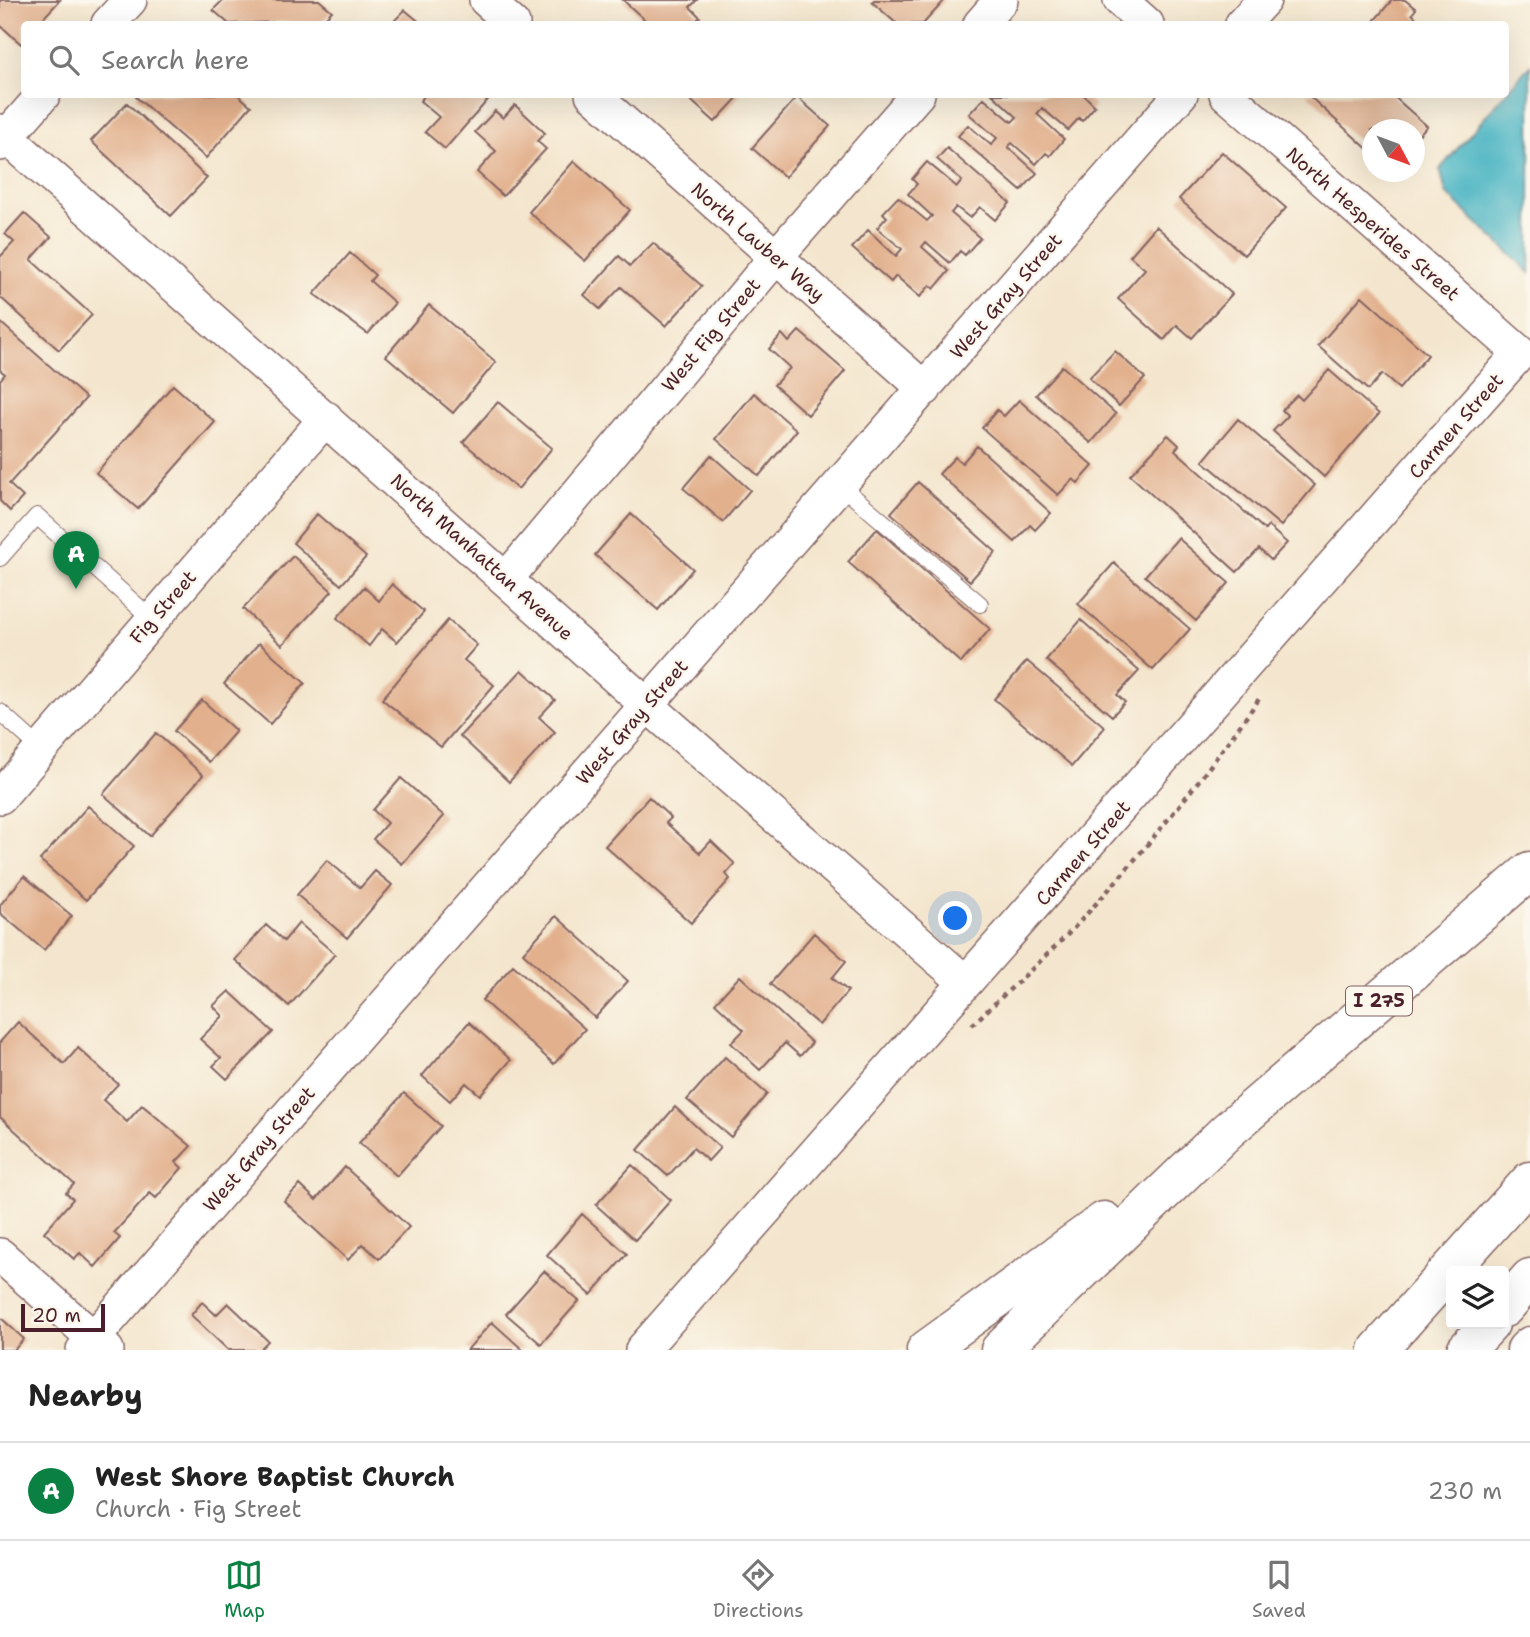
<!DOCTYPE html>
<meta charset="utf-8">
<style>
:root{--surface:#fff;--page:#f2f2f2;--text:#222;--muted:#767676;--line:#e0e0e0;--accent:#0b8043}
body{margin:0;font-family:"Shantell Sans",sans-serif;background:var(--page);color:var(--text)}
.controls{position:absolute;right:21px;bottom:21px;display:grid;overflow:hidden;border-radius:7px;box-shadow:0 7px 28px #0002}
.controls button{width:63px;height:63px;display:grid;place-items:center;padding:0;border:0;border-bottom:2px solid var(--line);background:var(--surface);color:var(--text);font:35px sans-serif}
.compass{position:absolute;left:1362px;top:119px;width:63px;height:63px;border-radius:50%;background:var(--surface);box-shadow:0 7px 28px #0002;rotate:131deg}
.scale{position:absolute;left:21px;bottom:18px;width:84px;box-sizing:border-box;padding-left:7px;border:4px solid #4a1f2b;border-top:0;font-size:19px;line-height:24px;white-space:nowrap;color:#4a1f2b;-webkit-text-stroke:5px #fbf7ec;paint-order:stroke}
.you{position:absolute;left:956px;top:919px;width:24px;height:24px;margin:-18px;border:5px solid #fff;border-radius:50%;background:#1a73e8;box-shadow:0 0 0 10px #1a73e833}
.badge{display:grid;place-items:center;width:46px;height:46px;border-radius:50%;background:var(--accent);color:#fff;font-size:23px;font-weight:700}
.pin{position:absolute;translate:-50% -58px;filter:drop-shadow(0 2px 4px #0008)}
.pin::after{content:'';position:absolute;top:37px;width:24px;height:21px;background:inherit;clip-path:polygon(0 0,100% 0,50% 100%)}
.list{margin:0;padding:0;list-style:none}
h2{display:flex;justify-content:space-between;align-items:center;height:91px;margin:0;padding:0 28px;font-size:30px}
h2 small{font-size:23px;font-weight:400;color:var(--muted)}
.list li{display:grid;grid-template-columns:46px 1fr auto;gap:21px;align-items:center;box-sizing:border-box;height:98px;padding:0 28px;border-top:2px solid var(--line)}
.list b{display:block;font-size:26px;white-space:nowrap}
.list p{margin:0;font-size:23px;white-space:nowrap;color:var(--muted)}
.list em{font-size:23px;font-style:normal;color:var(--muted)}
.icon{flex:none;width:38px;height:38px;fill:none;stroke:currentColor;stroke-width:2;stroke-linecap:round;stroke-linejoin:round}
.map{position:relative;flex:none;width:1530px;height:1350px;overflow:hidden}
.search{position:absolute;background:var(--surface);box-shadow:0 7px 28px #0002;left:21px;right:21px;top:21px;height:77px;display:flex;align-items:center;gap:18px;box-sizing:border-box;padding:0 24px;border-radius:7px;color:var(--muted);font-size:26px}
.sheet{height:189px;background:var(--surface)}
nav{display:flex;justify-content:space-around;align-items:center;box-sizing:border-box;height:98px;border-top:2px solid var(--line);background:var(--surface);font-size:19px;color:var(--muted)}
nav a{display:grid;justify-items:center;gap:4px}
nav .on{color:var(--accent)}
.map>svg:first-child{display:block}
</style>
<div class="map">
<svg width="1530" height="1350" viewBox="0 0 1530 1350">
<rect width="100%" height="100%" fill="#fbf7ec"/>
<filter id="ink" filterUnits="userSpaceOnUse"><feTurbulence type="fractalNoise" baseFrequency=".0143" numOctaves="2"/><feDisplacementMap in="SourceGraphic" scale="14" xChannelSelector="R" yChannelSelector="G"/><feConvolveMatrix kernelMatrix="1 2 1 2 8 2 1 2 1" color-interpolation-filters="sRGB"/></filter>
<filter id="wash" filterUnits="userSpaceOnUse"><feTurbulence type="fractalNoise" baseFrequency=".00686" numOctaves="4" result="noise"/><feDisplacementMap in="SourceGraphic" scale="28" xChannelSelector="R" yChannelSelector="G"/><feGaussianBlur stdDeviation="1.57" result="paint"/><feColorMatrix in="noise" values="0 0 0 0 0 0 0 0 0 0 0 0 0 0 0 0 0 1.4 0 .05"/><feComposite in="paint" operator="in"/></filter>
<g filter="url(#wash)">
<rect width="100%" height="100%" fill="#f4e6ce"/>
<path fill="#46b3c2" stroke="#486976" stroke-width="2" d="M 1530,65 L 1530,273 L 1446,193 L 1440,169 Z"/>
<g id="blocks">
<path fill="#e2b08d" d="M 0,0 L 60,0 L 38,24 L 24,24 L 24,40 L 21,44 L 0,25 Z
M 223,0 L 319,0 L 332,11 L 319,24 L 276,22 L 229,24 L 213,10 Z
M 623,0 L 697,0 L 690,7 L 700,17 L 693,24 L 642,24 L 646,21 Z
M 874,0 L 945,0 L 923,24 L 897,24 L 872,2 Z
M 1392,0 L 1405,0 L 1416,9 L 1412,14 L 1423,24 L 1376,24 L 1373,22 Z
M 405,10 L 422,24 L 391,24 Z
M 138,94 L 237,94 L 251,106 L 206,158 L 136,97 Z
M 426,94 L 493,94 L 445,149 L 425,132 L 439,117 L 420,101 Z
M 684,94 L 741,94 L 715,122 Z
M 992,94 L 1083,94 L 1095,106 L 1082,121 L 1079,118 L 1068,130 L 1042,108 L 1037,114 L 1064,139 L 1050,156 L 1046,153 L 1036,164 L 1012,143 L 1008,147 L 1037,173 L 1021,191 L 958,136 L 968,125 L 991,145 L 997,138 L 969,114 L 984,98 L 1012,122 L 1017,117 Z
M 1307,94 L 1391,94 L 1427,126 L 1414,140 L 1414,130 L 1372,130 L 1372,153 Z
M 797,97 L 830,126 L 785,177 L 752,148 Z
M 127,103 L 207,178 L 171,216 L 91,141 Z
M 515,105 L 545,133 L 537,141 L 546,149 L 503,196 L 477,172 L 496,151 L 475,132 L 495,111 L 503,118 Z
M 947,148 L 1010,203 L 995,220 L 980,207 L 970,218 L 956,207 L 951,213 L 980,238 L 965,255 L 960,251 L 950,263 L 926,242 L 922,247 L 949,271 L 934,289 L 930,285 L 920,297 L 896,276 L 891,282 L 852,248 L 868,230 L 896,256 L 902,249 L 877,228 L 887,217 L 883,213 L 898,197 L 927,221 L 932,216 L 908,194 L 917,184 L 912,179 L 927,162 L 957,187 L 962,181 L 937,159 Z
M 1222,152 L 1286,208 L 1244,255 L 1179,199 Z
M 574,161 L 630,210 L 585,261 L 529,212 Z
M 24,213 L 51,237 L 31,260 L 92,315 L 59,350 L 0,297 L 0,257 L 14,242 L 5,234 Z
M 1156,226 L 1232,294 L 1192,338 L 1177,325 L 1164,340 L 1118,299 L 1145,269 L 1130,256 Z
M 653,243 L 702,286 L 666,326 L 621,287 L 600,309 L 584,295 L 619,256 L 630,266 Z
M 350,253 L 375,275 L 370,281 L 395,303 L 368,334 L 314,294 Z
M 1362,296 L 1428,355 L 1399,389 L 1382,374 L 1368,390 L 1318,346 Z
M 429,305 L 496,362 L 453,413 L 386,356 Z
M 0,322 L 86,398 L 9,484 L 23,497 L 10,511 L 0,501 L 0,380 L 5,374 L 0,370 Z
M 799,331 L 845,371 L 808,415 L 774,385 L 790,368 L 769,349 L 782,334 L 789,342 Z
M 1115,351 L 1145,378 L 1119,406 L 1089,378 Z
M 1062,366 L 1116,414 L 1091,443 L 1036,395 Z
M 1329,370 L 1379,414 L 1324,477 L 1273,431 L 1288,416 L 1282,410 L 1297,395 L 1302,400 Z
M 173,385 L 215,422 L 138,509 L 96,473 Z
M 754,393 L 797,430 L 759,476 L 716,439 Z
M 1019,400 L 1093,466 L 1078,483 L 1073,479 L 1058,495 L 982,428 L 997,410 L 1004,416 Z
M 498,402 L 552,448 L 518,489 L 463,442 Z
M 1238,419 L 1315,485 L 1281,526 L 1203,461 Z
M 1168,435 L 1179,445 L 1175,450 L 1265,530 L 1268,526 L 1287,543 L 1271,560 L 1259,549 L 1237,572 L 1130,475 Z
M 977,446 L 1051,513 L 1035,530 L 1030,525 L 1015,542 L 939,474 L 955,457 L 962,463 Z
M 711,455 L 750,490 L 723,522 L 683,488 Z
M 918,482 L 996,552 L 970,581 L 891,513 Z
M 317,514 L 366,557 L 341,585 L 293,543 Z
M 631,514 L 693,569 L 658,610 L 595,555 Z
M 877,529 L 990,629 L 961,663 L 848,562 Z
M 1178,538 L 1229,583 L 1196,621 L 1145,576 Z
M 293,556 L 332,591 L 282,645 L 243,609 Z
M 1114,563 L 1190,629 L 1153,670 L 1078,604 Z
M 392,584 L 424,612 L 397,642 L 382,629 L 369,646 L 337,618 L 364,587 L 379,601 Z
M 448,620 L 477,645 L 464,660 L 494,685 L 441,747 L 382,699 Z
M 1081,620 L 1139,671 L 1117,695 L 1125,702 L 1112,716 L 1046,660 Z
M 259,643 L 305,683 L 270,724 L 224,684 Z
M 1027,661 L 1105,727 L 1072,766 L 994,699 Z
M 522,670 L 555,700 L 539,717 L 555,732 L 509,782 L 460,736 Z
M 202,700 L 236,731 L 209,762 L 174,731 Z
M 156,733 L 203,775 L 150,836 L 103,794 Z
M 401,778 L 444,816 L 402,864 L 373,839 L 387,823 L 373,810 Z
M 649,797 L 671,818 L 666,823 L 700,853 L 711,841 L 735,864 L 726,874 L 730,879 L 691,923 L 605,846 Z
M 88,806 L 134,846 L 86,900 L 40,860 Z
M 327,860 L 360,888 L 375,871 L 392,885 L 347,938 L 297,895 Z
M 24,876 L 72,916 L 44,950 L 0,913 L 0,905 Z
M 556,916 L 628,981 L 595,1018 L 523,953 Z
M 299,923 L 335,954 L 289,1006 L 235,960 L 266,925 L 284,941 Z
M 814,933 L 846,961 L 832,978 L 848,991 L 819,1025 L 770,984 Z
M 513,965 L 585,1029 L 554,1064 L 482,1000 Z
M 740,976 L 812,1043 L 800,1056 L 785,1043 L 760,1070 L 731,1043 L 744,1030 L 715,1003 Z
M 229,991 L 273,1032 L 227,1079 L 213,1066 L 221,1058 L 200,1039 L 223,1016 L 213,1006 Z
M 18,1022 L 64,1064 L 78,1048 L 118,1084 L 103,1100 L 127,1122 L 142,1105 L 191,1146 L 176,1162 L 182,1168 L 156,1198 L 150,1193 L 114,1233 L 120,1238 L 95,1267 L 80,1253 L 74,1259 L 44,1232 L 73,1199 L 66,1193 L 74,1184 L 0,1117 L 0,1042 Z
M 469,1022 L 511,1060 L 480,1095 L 466,1083 L 450,1101 L 422,1076 Z
M 725,1057 L 767,1094 L 731,1137 L 687,1100 Z
M 404,1093 L 441,1126 L 397,1176 L 359,1143 Z
M 675,1107 L 720,1148 L 708,1161 L 693,1148 L 668,1176 L 638,1150 Z
M 632,1165 L 671,1200 L 635,1240 L 596,1205 Z
M 345,1167 L 409,1227 L 379,1259 L 363,1244 L 348,1260 L 284,1201 L 300,1185 L 316,1200 Z
M 582,1214 L 627,1254 L 591,1295 L 547,1255 Z
M 544,1271 L 579,1301 L 541,1344 L 506,1314 Z
M 202,1302 L 216,1315 L 228,1303 L 268,1341 L 259,1350 L 228,1350 L 191,1315 Z
M 0,1317 L 24,1339 L 14,1350 L 0,1350 Z
M 492,1322 L 523,1350 L 467,1350 Z"/>
</g>
</g>
<g filter="url(#ink)">
<use href="#blocks" fill-opacity="0" stroke="#866564" stroke-width="2"/>
<g fill="none" stroke-linecap="round" stroke-linejoin="round">
<defs>
<path id="service" d="M 841,486 L 980,604
M 0,558 L 37,516 L 152,619
M 0,712 L 41,749"/>
<path id="minor" d="M 486,0 L 513,24
M 1120,0 L 1147,24
M 108,24 L 130,0
M 980,24 L 1001,0
M 1242,24 L 1264,0
M 592,94 L 925,389
M 0,131 L 647,705 L 965,982
M 0,144 L 44,94
M 507,578 L 775,258 L 918,94
M 0,797 L 326,418
M 0,1255 L 107,1350
M 83,1350 L 1181,94
M 642,1350 L 1520,353 L 1226,94"/>
<path id="motorway" d="M 1504,1308 L 1530,1278
M 926,1350 L 1104,1221
M 1000,1350 L 1227,1131 L 1530,871
M 1378,1350 L 1530,1181
M 1466,1350 L 1490,1324
M 1526,1350 L 1530,1346"/>
</defs>
<use href="#service" stroke="#866564" stroke-width="18"/>
<use href="#minor" stroke="#866564" stroke-width="36"/>
<use href="#motorway" stroke="#866564" stroke-width="41"/>
<path stroke="#866564" stroke-width="4.5" stroke-dasharray="5 5" stroke-linecap="butt" d="M 972,1025 C 1005,993 1040,963 1072,930 C 1140,857 1202,780 1259,699"/>
<use href="#service" stroke="#fff" stroke-width="16"/>
<use href="#minor" stroke="#fff" stroke-width="33"/>
<use href="#motorway" stroke="#fff" stroke-width="38"/>
</g>
</g>
<g text-anchor="middle" dominant-baseline="central" stroke-width="5" stroke-linejoin="round" paint-order="stroke">
<rect fill="#fbf7ec" stroke="#7f6065" stroke-width="2" x="1346" y="986.5" width="66" height="29" rx="5"/>
<g font-size="18" font-weight="bold" fill="#4a1f2b">
<text x="1379" y="1001">I 275</text>
</g>
<g font-size="19" fill="#4a1f2b" stroke="#fbf7ec">
<text transform="translate(1373 224) rotate(41)">North Hesperides Street</text>
<text transform="translate(758 242) rotate(41)">North Lauber Way</text>
<text transform="translate(1006 296) rotate(-49)">West Gray Street</text>
<text transform="translate(711 335) rotate(-50)">West Fig Street</text>
<text transform="translate(1456 426) rotate(-49)">Carmen Street</text>
<text transform="translate(482 557) rotate(42)">North Manhattan Avenue</text>
<text transform="translate(163 607) rotate(-49)">Fig Street</text>
<text transform="translate(632 722) rotate(-49)">West Gray Street</text>
<text transform="translate(1083 853) rotate(-49)">Carmen Street</text>
<text transform="translate(259 1149) rotate(-49)">West Gray Street</text>
</g>
</g>
</svg>
<div class="controls">
<button><svg class="icon" aria-label="layers" viewBox="0 0 24 24"><path d="M12 4l9 5-9 5-9-5zM3 14l9 5 9-5"/></svg></button>
</div>
<svg class="compass" viewBox="-18 -18 36 36"><path d="M0-13l5 13h-10z" fill="#e53935"/><path d="M0 13l5-13h-10z" fill="#767676"/></svg>
<div class="scale">20 m</div>
<div class="you"></div>
<div class="pin badge" style="left:76px;top:589px">A</div>
<div class="search"><svg class="icon" aria-label="search" viewBox="0 0 24 24"><circle cx="10" cy="10" r="6"/><path d="M15 15l6 6"/></svg>Search here</div>
</div>
<section class="sheet">
<h2>Nearby<small></small></h2>
<ul class="list">
<li><span class="badge">A</span><div><b>West Shore Baptist Church</b><p>Church · Fig Street</p></div><em>230 m</em></li>
</ul>
</section>
<nav>
<a class="on"><svg class="icon" aria-label="map" viewBox="0 0 24 24"><path d="M3 6l6-2 6 2 6-2v14l-6 2-6-2-6 2zM9 4v14M15 6v14"/></svg>Map</a>
<a><svg class="icon" aria-label="directions" viewBox="0 0 24 24"><path d="M12 3l9 9-9 9-9-9zM9 14v-3h6M13 9l2 2-2 2"/></svg>Directions</a>
<a><svg class="icon" aria-label="saved" viewBox="0 0 24 24"><path d="M7 4h10v16l-5-4-5 4z"/></svg>Saved</a>
</nav>
